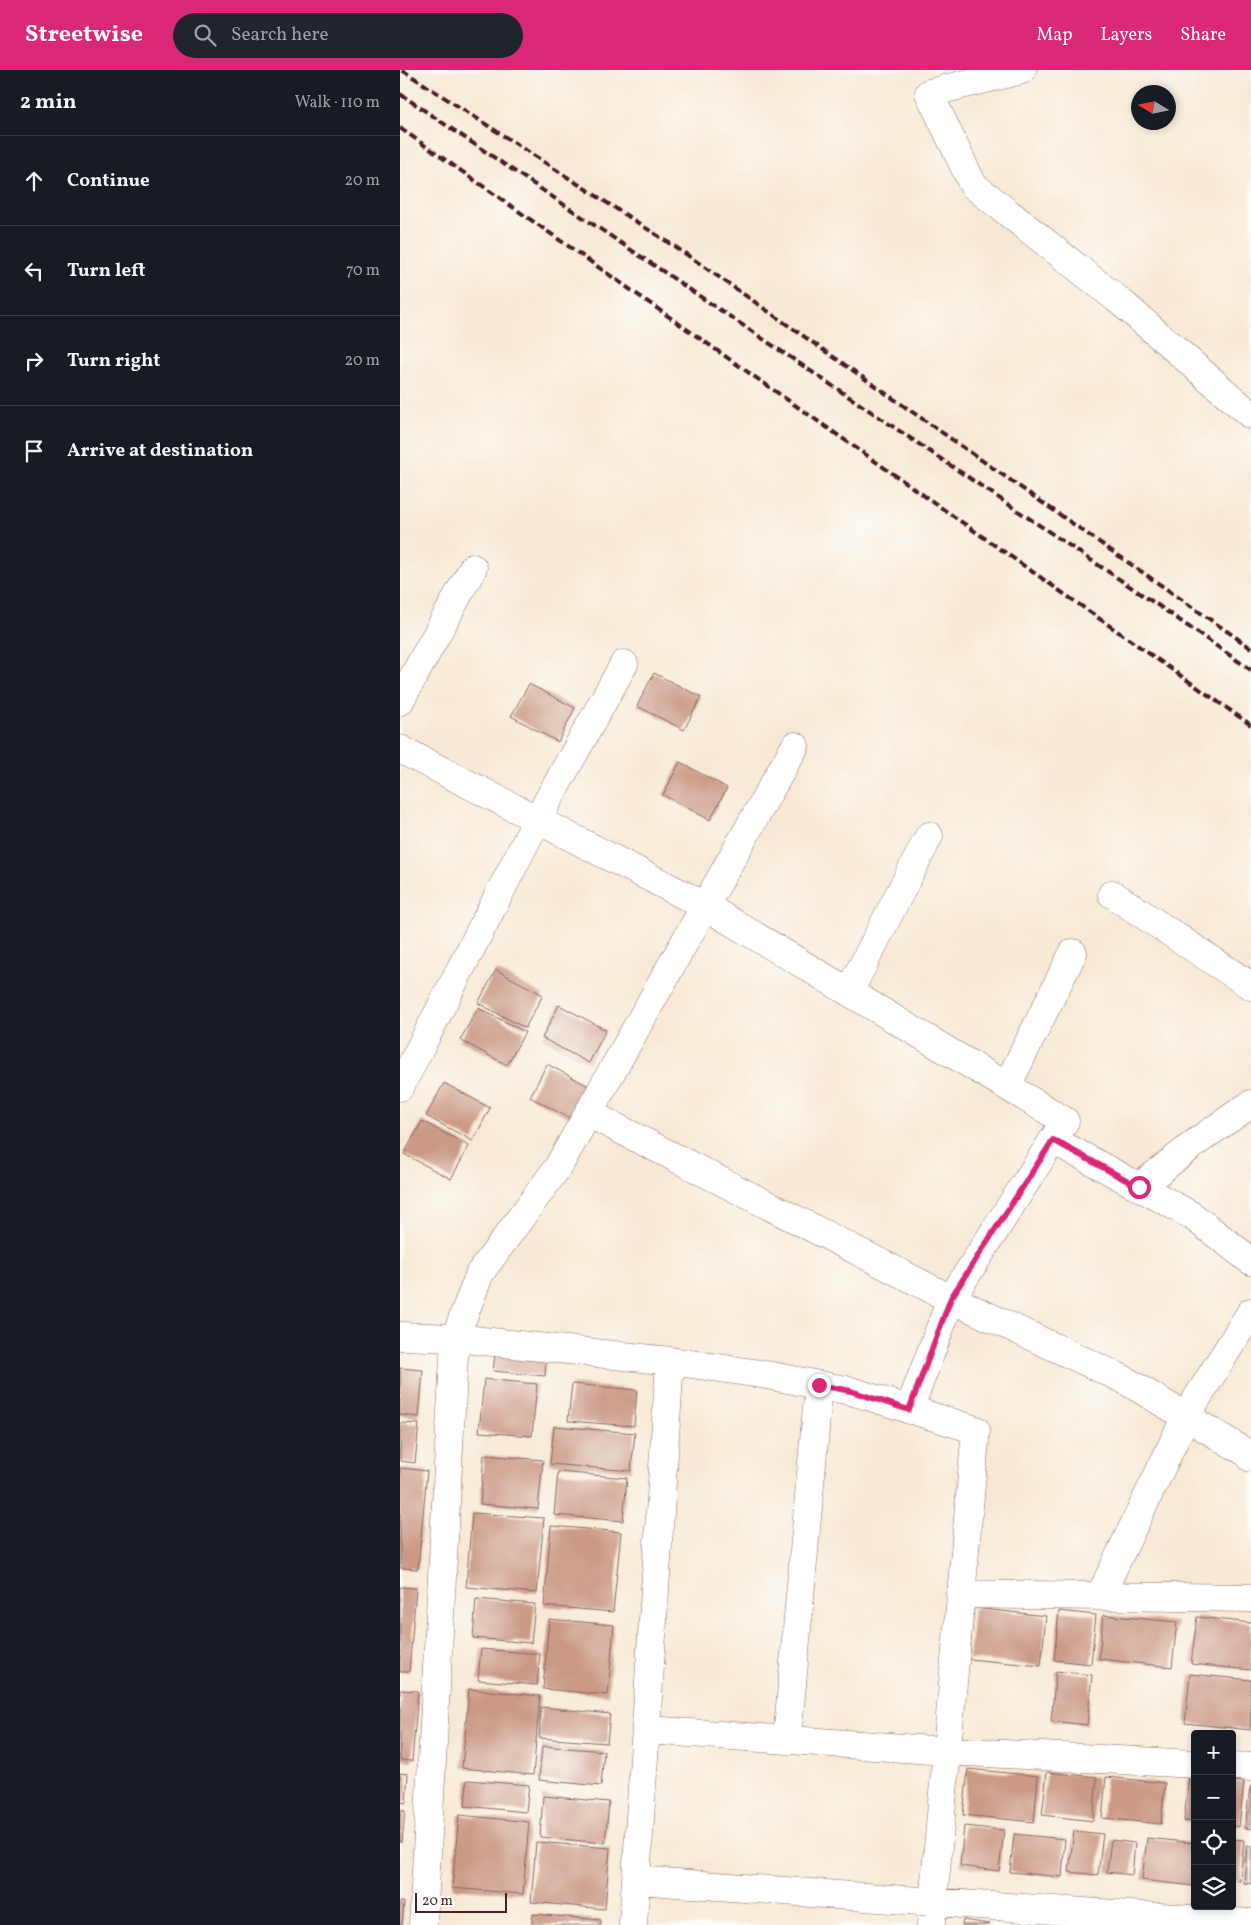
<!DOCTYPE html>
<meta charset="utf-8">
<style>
:root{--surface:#171b24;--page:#20242c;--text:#f1f3f6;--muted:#9ea1a6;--line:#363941;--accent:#db2777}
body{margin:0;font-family:Vollkorn,serif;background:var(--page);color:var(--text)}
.controls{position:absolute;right:15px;bottom:15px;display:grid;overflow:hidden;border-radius:5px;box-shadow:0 2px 8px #0003}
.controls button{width:45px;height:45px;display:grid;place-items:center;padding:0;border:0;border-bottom:1px solid var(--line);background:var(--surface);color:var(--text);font:25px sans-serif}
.compass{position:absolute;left:731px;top:15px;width:45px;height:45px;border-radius:50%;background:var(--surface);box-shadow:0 2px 8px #0003;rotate:280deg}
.scale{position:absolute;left:15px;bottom:12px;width:92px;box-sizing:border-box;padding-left:5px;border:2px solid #4a1f2b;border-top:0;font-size:14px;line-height:18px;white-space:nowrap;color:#4a1f2b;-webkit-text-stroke:4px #fdfcf7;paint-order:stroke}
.stop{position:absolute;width:15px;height:15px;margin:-11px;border:4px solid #db2777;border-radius:50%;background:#fff}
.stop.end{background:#db2777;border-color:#fff;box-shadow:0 1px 5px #0008}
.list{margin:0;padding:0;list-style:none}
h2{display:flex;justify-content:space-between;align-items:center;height:65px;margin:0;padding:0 20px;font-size:21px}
h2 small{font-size:16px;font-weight:400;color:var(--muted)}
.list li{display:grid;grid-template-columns:32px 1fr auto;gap:15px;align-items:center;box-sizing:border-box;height:90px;padding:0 20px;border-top:1px solid var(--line)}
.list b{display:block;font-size:19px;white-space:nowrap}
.list em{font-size:16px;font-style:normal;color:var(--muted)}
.icon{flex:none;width:28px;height:28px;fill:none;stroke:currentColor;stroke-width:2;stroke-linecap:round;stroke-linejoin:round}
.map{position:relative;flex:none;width:851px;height:1855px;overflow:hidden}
header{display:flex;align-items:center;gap:30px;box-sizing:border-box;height:70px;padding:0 25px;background:var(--accent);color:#fff}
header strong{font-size:24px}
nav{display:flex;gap:28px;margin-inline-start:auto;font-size:18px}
.search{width:350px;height:45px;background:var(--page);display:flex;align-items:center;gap:12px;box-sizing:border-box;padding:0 18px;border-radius:28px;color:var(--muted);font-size:19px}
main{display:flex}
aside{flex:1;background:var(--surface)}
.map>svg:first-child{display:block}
</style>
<header>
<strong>Streetwise</strong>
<div class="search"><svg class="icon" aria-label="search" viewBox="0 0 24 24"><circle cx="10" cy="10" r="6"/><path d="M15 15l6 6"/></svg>Search here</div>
<nav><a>Map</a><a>Layers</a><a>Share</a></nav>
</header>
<main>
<aside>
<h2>2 min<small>Walk · 110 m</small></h2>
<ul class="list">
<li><svg class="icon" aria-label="ahead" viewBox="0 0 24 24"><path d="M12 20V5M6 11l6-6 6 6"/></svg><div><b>Continue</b></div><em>20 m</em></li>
<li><svg class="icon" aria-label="left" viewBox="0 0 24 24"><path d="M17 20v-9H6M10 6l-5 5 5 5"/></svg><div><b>Turn left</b></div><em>70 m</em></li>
<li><svg class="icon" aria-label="right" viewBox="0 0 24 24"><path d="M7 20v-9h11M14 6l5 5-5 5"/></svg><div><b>Turn right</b></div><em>20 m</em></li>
<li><svg class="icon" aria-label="arrive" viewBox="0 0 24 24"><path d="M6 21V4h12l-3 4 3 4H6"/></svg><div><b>Arrive at destination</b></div></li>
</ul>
</aside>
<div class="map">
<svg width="851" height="1855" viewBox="0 0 851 1855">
<rect width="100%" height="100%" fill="#fdfcf7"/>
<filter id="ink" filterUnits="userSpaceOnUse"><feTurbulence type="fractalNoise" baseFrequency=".02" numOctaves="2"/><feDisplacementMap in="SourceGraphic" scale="10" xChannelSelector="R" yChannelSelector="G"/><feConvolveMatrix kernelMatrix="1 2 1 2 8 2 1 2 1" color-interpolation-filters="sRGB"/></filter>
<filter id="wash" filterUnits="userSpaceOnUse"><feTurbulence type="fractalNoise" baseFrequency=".0096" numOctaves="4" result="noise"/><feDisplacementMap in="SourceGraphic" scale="20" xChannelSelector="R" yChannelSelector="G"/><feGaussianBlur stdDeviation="1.12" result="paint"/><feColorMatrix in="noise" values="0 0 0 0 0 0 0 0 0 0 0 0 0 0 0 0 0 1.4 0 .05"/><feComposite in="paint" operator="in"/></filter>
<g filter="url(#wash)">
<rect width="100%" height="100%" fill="#f8e9d6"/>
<g id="blocks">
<path fill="#cb9a86" d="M 254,603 L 301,627 L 284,660 L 237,636 Z
M 129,614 L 175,638 L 158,672 L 111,646 Z
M 280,692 L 327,718 L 310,750 L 263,725 Z
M 96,900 L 143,925 L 125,958 L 78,933 Z
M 159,935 L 206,960 L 189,993 L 142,968 Z
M 78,938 L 125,962 L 107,995 L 60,970 Z
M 147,994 L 194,1019 L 177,1052 L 130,1027 Z
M 44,1013 L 90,1038 L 73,1071 L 26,1046 Z
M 22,1051 L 69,1076 L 51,1109 L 4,1084 Z
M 95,1284 L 146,1288 L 145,1306 L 93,1301 Z
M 0,1298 L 23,1300 L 19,1347 L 0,1345 Z
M 84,1309 L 137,1314 L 132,1366 L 79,1362 Z
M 172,1314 L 237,1320 L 234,1356 L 168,1351 Z
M 0,1353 L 19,1354 L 15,1393 L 0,1391 Z
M 154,1356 L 235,1363 L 231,1401 L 150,1394 Z
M 84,1385 L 143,1390 L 138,1439 L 80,1434 Z
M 0,1398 L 27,1401 L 18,1499 L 0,1498 Z
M 158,1402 L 227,1408 L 223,1451 L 154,1445 Z
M 72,1443 L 144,1448 L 137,1523 L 66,1517 Z
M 151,1456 L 221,1462 L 213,1542 L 144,1536 Z
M 0,1517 L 16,1518 L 9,1602 L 0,1602 Z
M 76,1529 L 135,1534 L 131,1573 L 73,1568 Z
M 574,1538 L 646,1546 L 641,1596 L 569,1589 Z
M 659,1541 L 696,1545 L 691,1594 L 654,1590 Z
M 703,1545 L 777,1552 L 772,1597 L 699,1589 Z
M 797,1547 L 851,1553 L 851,1600 L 791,1594 Z
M 149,1549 L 214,1555 L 208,1625 L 143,1619 Z
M 81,1579 L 140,1584 L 137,1615 L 78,1610 Z
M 656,1601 L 692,1605 L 687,1655 L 651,1651 Z
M 790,1604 L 851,1610 L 851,1660 L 785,1653 Z
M 69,1619 L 140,1626 L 133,1705 L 62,1698 Z
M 0,1620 L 18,1621 L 12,1691 L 0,1690 Z
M 141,1637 L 210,1644 L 207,1673 L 139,1668 Z
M 142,1676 L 204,1681 L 201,1716 L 139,1710 Z
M 568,1699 L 638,1706 L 634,1752 L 563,1745 Z
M 647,1702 L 697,1707 L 693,1751 L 642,1745 Z
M 0,1703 L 8,1704 L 6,1733 L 0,1732 Z
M 789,1706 L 795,1707 L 795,1752 L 784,1751 Z
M 706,1707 L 765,1713 L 761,1754 L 702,1748 Z
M 67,1710 L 129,1715 L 126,1742 L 65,1736 Z
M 832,1711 L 844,1712 L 839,1757 L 832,1756 Z
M 850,1717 L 851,1717 L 851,1759 L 845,1758 Z
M 143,1726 L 209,1732 L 205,1773 L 140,1767 Z
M 0,1741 L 5,1741 L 2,1772 L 0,1772 Z
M 59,1745 L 129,1752 L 123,1824 L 52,1818 Z
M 564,1756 L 604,1760 L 599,1801 L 560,1796 Z
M 674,1761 L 703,1764 L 698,1805 L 669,1802 Z
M 614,1764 L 665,1769 L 662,1807 L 610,1802 Z
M 747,1768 L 795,1773 L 794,1816 L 742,1810 Z
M 832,1769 L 844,1770 L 840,1811 L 832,1810 Z
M 711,1770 L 735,1773 L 732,1805 L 707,1802 Z
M 136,1772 L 210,1778 L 205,1839 L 131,1832 Z
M 847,1776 L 851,1776 L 851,1814 L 844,1813 Z
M 0,1832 L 4,1832 L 2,1855 L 0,1855 Z
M 133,1844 L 201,1850 L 201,1855 L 132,1855 Z
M 563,1850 L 589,1854 L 588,1855 L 562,1855 Z"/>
</g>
</g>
<g filter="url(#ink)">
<use href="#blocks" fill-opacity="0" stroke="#876667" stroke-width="1"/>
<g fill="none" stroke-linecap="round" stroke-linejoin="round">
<defs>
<path id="minor" d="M 622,0 L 529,23 L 573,115 L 722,233 L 851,345
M 0,631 L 73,498
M 0,679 L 305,836 L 665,1051 L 551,1229 L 509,1340
M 712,824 L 851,916
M 449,922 L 529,766
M 607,1016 L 673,883
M 0,1017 L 137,750 L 224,594
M 188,1043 L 551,1229 L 723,1309 L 847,1383 L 851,1388
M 653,1070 L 791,1145 L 851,1191
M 739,1117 L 799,1070 L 851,1034
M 0,1266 L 55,1268 L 270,1291 L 233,1855
M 270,1291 L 361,1304 L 451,1321 L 576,1360 L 531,1855
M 560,1524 L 851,1528
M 700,1526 L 786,1346 L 851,1242
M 247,1660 L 546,1681 L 795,1694
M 387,1670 L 419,1315
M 832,1696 L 851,1697
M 237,1810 L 532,1832 L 851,1853
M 23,1855 L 55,1268 L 80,1203 L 158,1097 L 395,676"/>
</defs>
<use href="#minor" stroke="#876667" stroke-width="29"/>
<use href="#minor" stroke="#fff" stroke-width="28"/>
<path stroke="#4a1f2b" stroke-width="4" stroke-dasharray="8 4" stroke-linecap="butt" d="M 2,0 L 283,182 L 851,578
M 0,24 L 759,536 L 851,600
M 0,58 L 851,655"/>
</g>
</g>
<g fill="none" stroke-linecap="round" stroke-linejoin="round" filter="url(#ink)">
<path stroke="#db2777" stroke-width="6" d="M 419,1315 L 451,1321 L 509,1340 L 551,1228 L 653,1070 L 739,1117"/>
</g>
</svg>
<div class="controls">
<button>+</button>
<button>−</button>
<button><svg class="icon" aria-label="locate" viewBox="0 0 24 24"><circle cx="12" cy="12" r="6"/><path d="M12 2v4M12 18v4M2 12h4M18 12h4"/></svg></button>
<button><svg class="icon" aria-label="layers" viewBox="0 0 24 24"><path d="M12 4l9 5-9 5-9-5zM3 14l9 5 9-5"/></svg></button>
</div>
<svg class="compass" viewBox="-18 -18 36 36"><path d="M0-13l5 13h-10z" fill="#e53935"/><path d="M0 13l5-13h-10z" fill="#9ea1a6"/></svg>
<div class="scale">20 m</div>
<div class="stop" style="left:739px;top:1117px"></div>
<div class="stop end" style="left:419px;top:1315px"></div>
</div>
</main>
